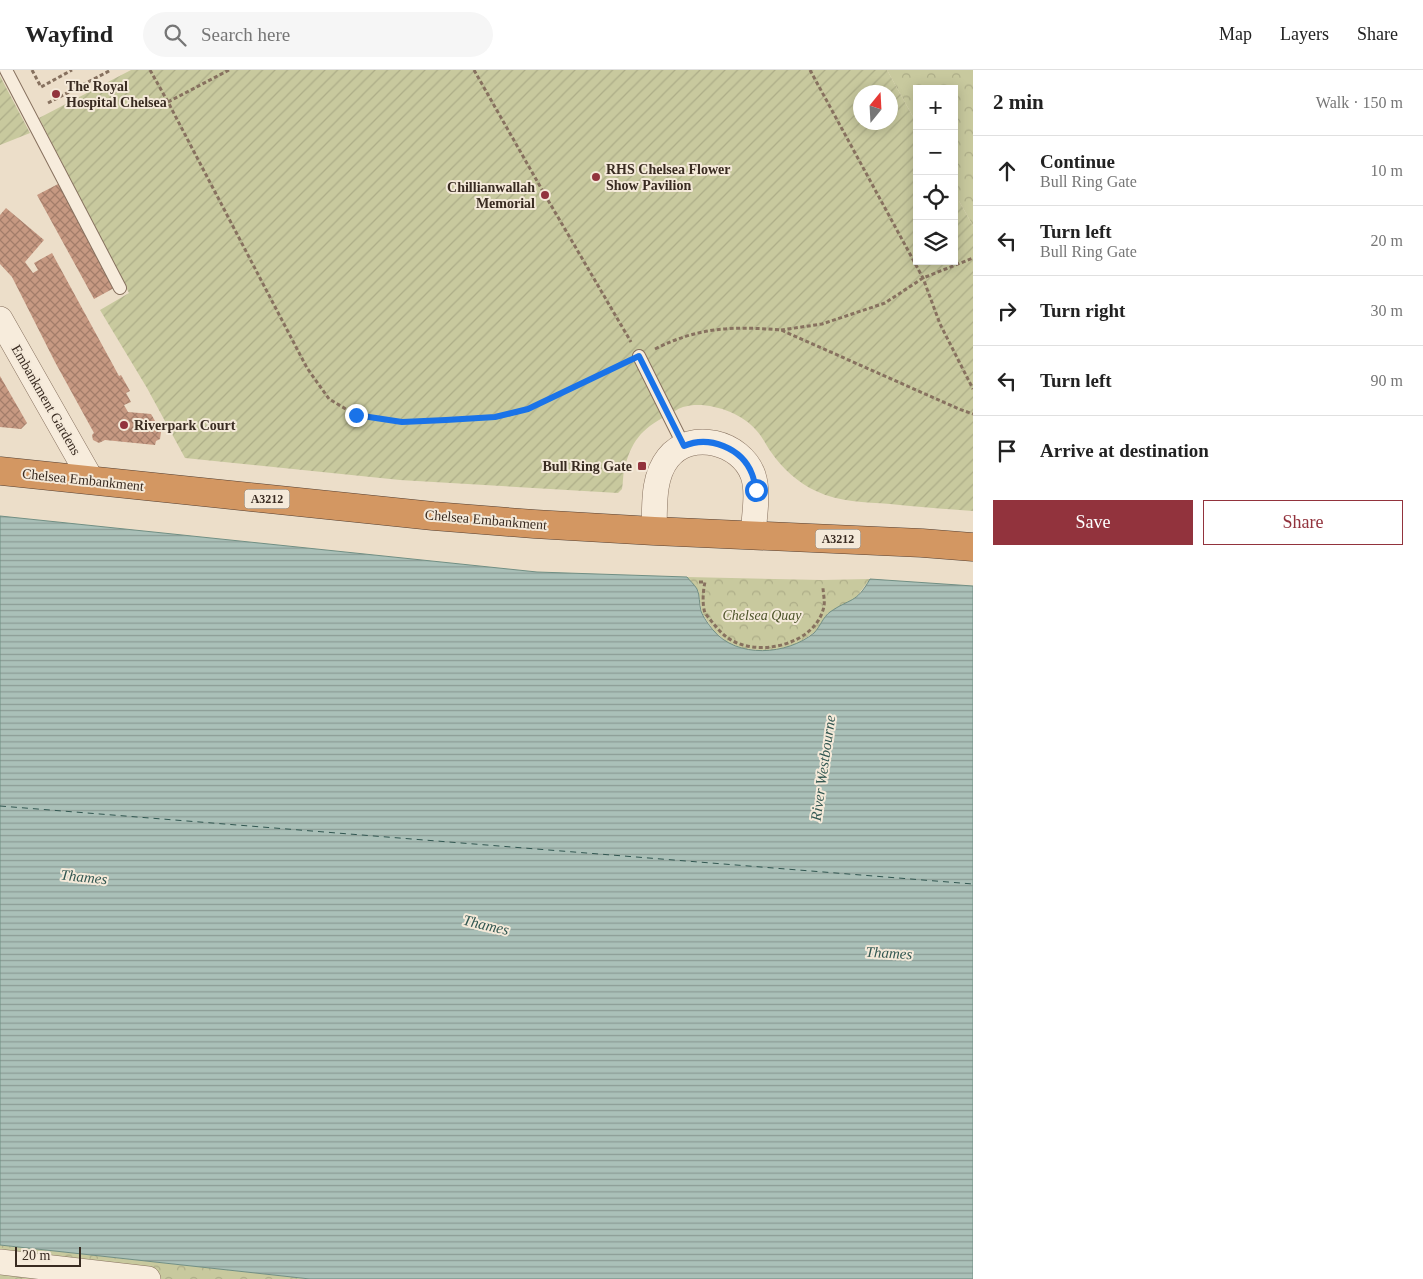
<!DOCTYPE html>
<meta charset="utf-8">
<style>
:root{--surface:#fff;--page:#f6f6f6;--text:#222;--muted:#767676;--line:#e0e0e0;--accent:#92333d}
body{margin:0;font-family:Georgia,serif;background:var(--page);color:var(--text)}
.controls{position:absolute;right:15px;top:15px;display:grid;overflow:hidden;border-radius:0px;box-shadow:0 2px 12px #0003}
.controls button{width:45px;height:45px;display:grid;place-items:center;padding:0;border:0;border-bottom:1px solid var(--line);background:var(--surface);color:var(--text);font:25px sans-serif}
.compass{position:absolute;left:853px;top:15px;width:45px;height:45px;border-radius:50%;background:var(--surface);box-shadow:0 2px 12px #0003;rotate:18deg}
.scale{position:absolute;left:15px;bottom:12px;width:66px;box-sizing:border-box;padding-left:5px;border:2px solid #392b21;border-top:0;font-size:14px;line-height:18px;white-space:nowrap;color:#392b21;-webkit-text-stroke:4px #f4e9d9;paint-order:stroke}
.stop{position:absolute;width:15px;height:15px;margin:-11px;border:4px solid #1a73e8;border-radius:50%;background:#fff}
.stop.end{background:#1a73e8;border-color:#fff;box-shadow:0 1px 5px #0008}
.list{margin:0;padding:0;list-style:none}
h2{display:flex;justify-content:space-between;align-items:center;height:65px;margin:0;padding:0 20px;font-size:21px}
h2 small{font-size:16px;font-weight:400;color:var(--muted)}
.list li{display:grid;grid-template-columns:32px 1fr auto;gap:15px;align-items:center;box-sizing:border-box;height:70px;padding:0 20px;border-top:1px solid var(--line)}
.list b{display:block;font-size:19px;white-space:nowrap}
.list p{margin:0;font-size:16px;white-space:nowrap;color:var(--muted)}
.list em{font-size:16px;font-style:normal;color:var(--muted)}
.actions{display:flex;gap:10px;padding:15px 20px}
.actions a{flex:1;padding:11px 0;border:1px solid var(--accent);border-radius:0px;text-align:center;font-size:18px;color:var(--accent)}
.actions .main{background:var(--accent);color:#fff}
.icon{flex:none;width:28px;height:28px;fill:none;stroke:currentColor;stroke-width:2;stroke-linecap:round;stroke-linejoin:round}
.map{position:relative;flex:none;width:973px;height:1209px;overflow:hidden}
header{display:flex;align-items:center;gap:30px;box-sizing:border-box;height:70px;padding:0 25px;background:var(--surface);border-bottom:1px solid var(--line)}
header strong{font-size:24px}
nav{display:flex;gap:28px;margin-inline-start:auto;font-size:18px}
.search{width:350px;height:45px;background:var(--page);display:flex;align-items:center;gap:12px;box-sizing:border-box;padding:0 18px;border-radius:28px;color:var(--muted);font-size:19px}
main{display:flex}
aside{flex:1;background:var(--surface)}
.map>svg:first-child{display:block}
</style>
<header>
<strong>Wayfind</strong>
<div class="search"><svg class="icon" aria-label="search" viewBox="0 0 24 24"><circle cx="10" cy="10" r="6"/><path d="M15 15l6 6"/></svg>Search here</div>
<nav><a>Map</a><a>Layers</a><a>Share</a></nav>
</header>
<main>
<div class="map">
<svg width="973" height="1209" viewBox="0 0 973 1209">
<defs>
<pattern id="forest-crowns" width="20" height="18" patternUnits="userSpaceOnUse" patternTransform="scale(1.25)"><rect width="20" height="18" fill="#c8c99e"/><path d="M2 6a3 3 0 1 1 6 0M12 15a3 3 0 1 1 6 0" fill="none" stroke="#adad88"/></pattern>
<pattern id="garden-furrows" width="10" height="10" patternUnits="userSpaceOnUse" patternTransform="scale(1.25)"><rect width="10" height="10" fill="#c8c99e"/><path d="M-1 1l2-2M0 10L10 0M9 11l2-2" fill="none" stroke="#adad88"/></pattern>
<pattern id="water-rules" width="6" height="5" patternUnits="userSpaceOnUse" patternTransform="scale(1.25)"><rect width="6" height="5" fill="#aac0b8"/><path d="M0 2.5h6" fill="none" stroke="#8b9c95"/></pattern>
<pattern id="building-cross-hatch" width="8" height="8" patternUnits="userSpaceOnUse" patternTransform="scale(1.25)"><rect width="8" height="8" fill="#c79982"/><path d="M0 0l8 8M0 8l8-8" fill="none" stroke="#a37d6a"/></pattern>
</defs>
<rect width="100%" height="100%" fill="#ecdec9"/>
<path fill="url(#forest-crowns)" d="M 887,0 L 973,0 L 973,156 L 954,122 L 954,19 L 917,19 L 917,54 Z
M 687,507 L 822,510 L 870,509 L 855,529 L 828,543 L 816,561 L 806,568 L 794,576 L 769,581 L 744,579 L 727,572 L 714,561 L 702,543 L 698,520 Z
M 0,1175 L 310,1209 L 0,1209 Z"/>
<path fill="url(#garden-furrows)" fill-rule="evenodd" d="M 131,0 L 887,0 L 917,54 L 917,191 L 954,191 L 954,122 L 973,156 L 973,441 C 945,439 918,437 890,434 C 865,432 839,432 816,421 C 798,413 782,398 771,382 C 766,375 762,366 756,360 C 741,342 706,330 683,337 C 677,339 672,343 666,346 C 641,359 631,372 624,400 C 623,406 623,413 622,419 L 618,423 L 400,410 L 185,388 L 147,318 L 100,240 L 129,223 L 39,48 ZM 861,22 L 891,22 L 891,52 L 861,52 Z
M 0,6 L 30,63 L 0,75 Z"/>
<path fill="url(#water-rules)" stroke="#718f84" d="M 0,446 L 537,502 L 687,507 C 690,511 694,514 697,519 C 700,525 699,534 701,541 C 703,547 709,555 713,560 C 737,589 787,585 814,563 C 820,557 823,547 830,542 C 850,528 856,534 870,509 L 973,516 L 973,1209 L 310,1209 L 0,1175 Z"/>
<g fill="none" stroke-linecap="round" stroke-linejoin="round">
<path stroke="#325751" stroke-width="1" stroke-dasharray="6 5" stroke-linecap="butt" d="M 0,736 L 973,814"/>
</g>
<path fill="url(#building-cross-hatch)" d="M 60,113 L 114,218 L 94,229 L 37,125 Z
M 6,138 L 44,170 L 25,192 L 33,203 L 38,200 L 34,193 L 52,183 L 119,306 L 121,305 L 130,321 L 126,323 L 131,332 L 124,335 L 128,342 L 151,344 L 158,356 L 158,359 L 161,362 L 160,369 L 156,371 L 155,375 L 105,370 L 99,373 L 93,370 L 92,365 L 94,363 L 55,292 L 12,207 L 0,194 L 0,145 Z
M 0,306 L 27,353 L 21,359 L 0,357 Z"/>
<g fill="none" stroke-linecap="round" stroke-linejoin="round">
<defs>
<path id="lane" d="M 6,0 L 120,218
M 639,286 L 684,376"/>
<path id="street" d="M 0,249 L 92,411
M 654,461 C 655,438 652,408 668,388 C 691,359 741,372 753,405 C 759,423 754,446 753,466
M 0,1192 L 148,1209"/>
<path id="highway" d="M 0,401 L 433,446 L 534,454 L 654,461 L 922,473 L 973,477"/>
</defs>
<use href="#lane" stroke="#87715f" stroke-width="14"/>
<use href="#street" stroke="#87715f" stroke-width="26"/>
<use href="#highway" stroke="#554033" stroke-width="29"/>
<path stroke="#87715f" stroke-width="3" stroke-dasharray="4 2.5" stroke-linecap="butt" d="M 32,0 L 41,17 L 72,0
M 150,0 L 168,32
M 229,0 L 168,32 L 307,298 L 329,329 L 356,345 L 401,352 L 495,347 L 514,344 L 528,339 L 624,293
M 474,0 L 545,125 L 631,272
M 810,0 L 923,208 L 940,254 L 973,319
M 48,33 L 111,0
M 781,260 L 822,254 L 885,233 L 923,208 L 973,188
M 655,279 C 699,257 732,256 781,260 L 959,339 L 973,344
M 699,512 L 705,512 C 703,521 702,534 705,543 C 707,546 710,549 712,552 C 717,558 722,564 728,568 C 758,589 817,574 824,536 C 825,530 823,523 823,517"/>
<use href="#lane" stroke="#f7ecdc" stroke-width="12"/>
<use href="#street" stroke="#f7ecdc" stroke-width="25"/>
<use href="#highway" stroke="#d39762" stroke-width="28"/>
</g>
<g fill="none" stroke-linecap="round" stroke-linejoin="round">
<path stroke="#1a73e8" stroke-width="6" d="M 356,345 L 402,352 L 446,350 L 495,347 L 528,339 L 639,286 L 684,376 C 709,365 742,378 752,404 C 754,409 755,415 756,420"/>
</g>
<g fill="#92333d" stroke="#f4e9d9" stroke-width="2">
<circle cx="56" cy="24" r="5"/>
<circle cx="596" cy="107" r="5"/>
<circle cx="545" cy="125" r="5"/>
<circle cx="124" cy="355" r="5"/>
<rect x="637" y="391" width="10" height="10" rx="2.5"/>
</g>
<g text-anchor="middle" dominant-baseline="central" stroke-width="4" stroke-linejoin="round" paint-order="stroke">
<g fill="#f4e9d9" stroke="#716458" stroke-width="1">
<rect x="244.5" y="419.5" width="45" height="19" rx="4"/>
<rect x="815.5" y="459.5" width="45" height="19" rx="4"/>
</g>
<g font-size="12" font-weight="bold" fill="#392b21">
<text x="267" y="429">A3212</text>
<text x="838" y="469">A3212</text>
</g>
<g font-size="14" font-weight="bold" fill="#392b21" stroke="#f4e9d9" text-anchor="start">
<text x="66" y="16">The Royal<tspan x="66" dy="16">Hospital Chelsea</tspan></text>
<text x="606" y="99">RHS Chelsea Flower<tspan x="606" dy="16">Show Pavilion</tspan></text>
<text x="535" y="117" text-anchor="end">Chillianwallah<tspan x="535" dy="16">Memorial</tspan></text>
<text x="134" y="355">Riverpark Court</text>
<text x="632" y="396" text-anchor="end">Bull Ring Gate</text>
</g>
<g font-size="14" fill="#392b21" stroke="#f4e9d9">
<text transform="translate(46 330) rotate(60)">Embankment Gardens</text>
<text transform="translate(83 410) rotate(6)">Chelsea Embankment</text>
<text transform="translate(486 450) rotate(5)">Chelsea Embankment</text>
</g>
<g font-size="14" font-style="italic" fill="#4d542a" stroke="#f4e9d9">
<text x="762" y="545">Chelsea Quay</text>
</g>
<g font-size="15" font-style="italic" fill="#325751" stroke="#f4e9d9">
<text transform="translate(823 698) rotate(-82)">River Westbourne</text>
<text transform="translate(84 807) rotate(6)">Thames</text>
<text transform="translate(486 855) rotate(13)">Thames</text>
<text transform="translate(889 883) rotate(3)">Thames</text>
</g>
</g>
</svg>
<div class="controls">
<button>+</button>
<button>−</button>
<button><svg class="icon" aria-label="locate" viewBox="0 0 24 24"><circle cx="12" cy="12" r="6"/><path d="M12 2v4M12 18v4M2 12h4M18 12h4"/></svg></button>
<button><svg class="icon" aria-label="layers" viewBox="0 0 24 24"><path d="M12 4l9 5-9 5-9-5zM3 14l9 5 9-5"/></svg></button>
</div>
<svg class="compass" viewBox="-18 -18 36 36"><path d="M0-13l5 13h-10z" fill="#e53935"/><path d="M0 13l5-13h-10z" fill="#767676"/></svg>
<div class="scale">20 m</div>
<div class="stop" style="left:756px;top:420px"></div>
<div class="stop end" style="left:356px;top:345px"></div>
</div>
<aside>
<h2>2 min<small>Walk · 150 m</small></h2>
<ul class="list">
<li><svg class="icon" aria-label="ahead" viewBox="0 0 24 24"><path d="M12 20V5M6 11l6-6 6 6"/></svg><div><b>Continue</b><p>Bull Ring Gate</p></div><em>10 m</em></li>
<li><svg class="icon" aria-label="left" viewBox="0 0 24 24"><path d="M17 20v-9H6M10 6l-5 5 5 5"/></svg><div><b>Turn left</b><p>Bull Ring Gate</p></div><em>20 m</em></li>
<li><svg class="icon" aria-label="right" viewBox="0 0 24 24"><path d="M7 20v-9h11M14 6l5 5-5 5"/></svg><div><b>Turn right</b></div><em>30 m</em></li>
<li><svg class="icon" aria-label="left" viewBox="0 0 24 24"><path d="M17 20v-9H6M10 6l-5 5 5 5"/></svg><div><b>Turn left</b></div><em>90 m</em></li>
<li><svg class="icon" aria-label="arrive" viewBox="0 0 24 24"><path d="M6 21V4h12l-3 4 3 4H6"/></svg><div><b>Arrive at destination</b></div></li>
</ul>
<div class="actions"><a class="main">Save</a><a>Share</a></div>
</aside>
</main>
